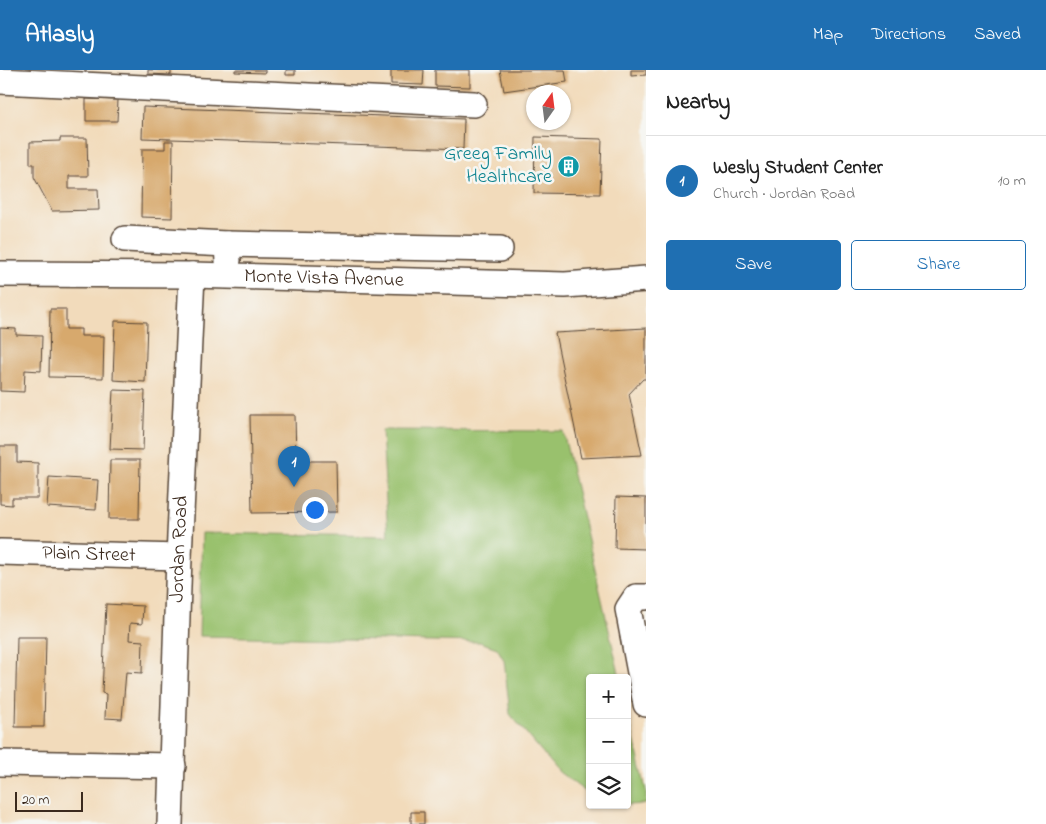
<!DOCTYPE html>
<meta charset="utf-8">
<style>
:root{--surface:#fff;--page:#f6f6f6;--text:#222;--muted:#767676;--line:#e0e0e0;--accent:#1f6fb2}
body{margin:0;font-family:"Indie Flower",sans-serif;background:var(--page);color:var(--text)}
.controls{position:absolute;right:15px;bottom:15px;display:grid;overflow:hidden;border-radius:5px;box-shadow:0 1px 4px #0004}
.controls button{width:45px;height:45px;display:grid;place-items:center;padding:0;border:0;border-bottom:1px solid var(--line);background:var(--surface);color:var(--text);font:25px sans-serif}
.compass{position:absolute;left:526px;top:15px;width:45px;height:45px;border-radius:50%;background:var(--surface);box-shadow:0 1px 4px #0004;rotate:14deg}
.scale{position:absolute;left:15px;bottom:12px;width:68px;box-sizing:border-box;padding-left:5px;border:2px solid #3b2a1e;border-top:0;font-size:14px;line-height:18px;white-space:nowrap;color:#3b2a1e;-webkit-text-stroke:4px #f6f6f2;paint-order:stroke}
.you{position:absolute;left:314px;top:439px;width:18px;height:18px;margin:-12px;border:4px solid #fff;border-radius:50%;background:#1a73e8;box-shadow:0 0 0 8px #1a73e833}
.badge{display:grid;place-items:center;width:32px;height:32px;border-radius:50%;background:var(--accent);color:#fff;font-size:16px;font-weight:700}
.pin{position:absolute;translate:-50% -41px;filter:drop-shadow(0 1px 2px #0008)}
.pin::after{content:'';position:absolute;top:26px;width:18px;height:15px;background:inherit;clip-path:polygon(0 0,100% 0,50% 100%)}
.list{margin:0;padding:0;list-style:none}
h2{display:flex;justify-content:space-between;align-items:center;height:65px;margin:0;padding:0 20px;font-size:21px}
h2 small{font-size:16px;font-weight:400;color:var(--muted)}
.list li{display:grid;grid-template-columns:32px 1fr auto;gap:15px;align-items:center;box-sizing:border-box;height:90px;padding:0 20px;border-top:1px solid var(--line)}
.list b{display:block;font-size:19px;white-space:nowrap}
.list p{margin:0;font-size:16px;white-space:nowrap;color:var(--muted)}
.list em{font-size:16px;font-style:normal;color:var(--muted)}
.actions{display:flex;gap:10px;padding:15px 20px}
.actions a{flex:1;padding:11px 0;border:1px solid var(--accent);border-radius:5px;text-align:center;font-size:18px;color:var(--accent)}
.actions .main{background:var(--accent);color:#fff}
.icon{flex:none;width:28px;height:28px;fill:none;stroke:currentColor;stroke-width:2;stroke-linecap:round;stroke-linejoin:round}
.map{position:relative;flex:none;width:646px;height:754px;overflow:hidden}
header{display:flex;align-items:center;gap:30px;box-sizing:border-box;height:70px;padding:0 25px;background:var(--accent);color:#fff}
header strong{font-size:24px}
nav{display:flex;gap:28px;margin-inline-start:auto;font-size:18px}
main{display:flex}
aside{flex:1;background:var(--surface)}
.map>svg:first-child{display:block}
</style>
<header>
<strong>Atlasly</strong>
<nav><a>Map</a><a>Directions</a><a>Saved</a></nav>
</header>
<main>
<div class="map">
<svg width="646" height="754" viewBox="0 0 646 754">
<rect width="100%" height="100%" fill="#f6f6f2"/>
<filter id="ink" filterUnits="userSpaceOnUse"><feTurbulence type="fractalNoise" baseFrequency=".02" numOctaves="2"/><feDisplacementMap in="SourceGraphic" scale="10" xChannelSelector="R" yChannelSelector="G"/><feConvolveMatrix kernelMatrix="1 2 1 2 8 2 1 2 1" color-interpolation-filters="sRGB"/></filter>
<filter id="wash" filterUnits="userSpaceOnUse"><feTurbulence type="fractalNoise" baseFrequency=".0096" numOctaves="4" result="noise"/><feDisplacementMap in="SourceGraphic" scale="20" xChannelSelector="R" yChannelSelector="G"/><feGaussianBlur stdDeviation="1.12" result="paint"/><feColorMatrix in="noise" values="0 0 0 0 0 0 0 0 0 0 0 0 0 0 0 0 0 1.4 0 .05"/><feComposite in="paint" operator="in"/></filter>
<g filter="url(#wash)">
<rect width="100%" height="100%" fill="#f2dbbb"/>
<path fill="#99c16d" stroke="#6a7646" d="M 382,360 L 563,361 L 620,608 L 590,608 L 590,725 L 559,702 L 510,644 L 504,590 L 497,578 L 480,572 L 199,566 L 202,463 L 388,466 Z
M 627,639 L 646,720 L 646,734 L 627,735 Z"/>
<g id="blocks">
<path fill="#d7a96d" d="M 148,0 L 171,0 L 171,5 L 148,4 Z
M 235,0 L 265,0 L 265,3 L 235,2 Z
M 286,0 L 295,0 L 295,5 L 286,5 Z
M 391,0 L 424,0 L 423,15 L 391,14 Z
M 435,0 L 470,0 L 470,17 L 435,16 Z
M 500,0 L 565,0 L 567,12 L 504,21 Z
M 631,0 L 646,0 L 646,5 L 631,6 Z
M 86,29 L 118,30 L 117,51 L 86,51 Z
M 143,37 L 464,49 L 463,79 L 142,68 Z
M 535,67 L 602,69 L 600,124 L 534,123 Z
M 60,68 L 87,68 L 88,106 L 69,106 L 69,119 L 98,119 L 99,140 L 52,141 L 34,107 L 34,94 L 30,94 L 30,72 L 60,71 Z
M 165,71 L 173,71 L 172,148 L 141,147 L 142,79 L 165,79 Z
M 50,239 L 66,239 L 66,259 L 81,259 L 81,266 L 104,266 L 103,308 L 49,307 Z
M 115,251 L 147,252 L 145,312 L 113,310 Z
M 0,258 L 16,259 L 16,265 L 42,266 L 41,301 L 25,300 L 24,322 L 0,321 Z
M 646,258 L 646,309 L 643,309 L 629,324 L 642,385 L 581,388 L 555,263 Z
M 113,320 L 145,321 L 143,380 L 110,379 Z
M 250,345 L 295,345 L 296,391 L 336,391 L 337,442 L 252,443 Z
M 0,376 L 17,376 L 17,392 L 38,393 L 38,428 L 12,428 L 12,435 L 0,434 Z
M 110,390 L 140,390 L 139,449 L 109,449 Z
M 49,407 L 98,410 L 96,440 L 47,437 Z
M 616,427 L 646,428 L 646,479 L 615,478 Z
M 106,534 L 143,536 L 142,554 L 130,553 L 129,570 L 143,571 L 142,603 L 126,602 L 122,649 L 105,648 L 106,624 L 102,623 Z
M 17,567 L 46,567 L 44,657 L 15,657 Z
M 411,742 L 424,742 L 424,754 L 411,754 Z"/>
</g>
</g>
<g filter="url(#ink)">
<use href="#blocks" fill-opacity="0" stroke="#564536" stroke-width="1"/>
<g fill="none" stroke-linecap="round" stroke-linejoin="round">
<defs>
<g id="minor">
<path d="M 0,11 L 474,34"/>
<path d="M 125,169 L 227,174 L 228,191"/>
<path d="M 227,174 L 500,179"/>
<path id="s1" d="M 0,204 L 192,205 L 565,215 L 646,209"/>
<path id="s2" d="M 0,482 L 179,487"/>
<path d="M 646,527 L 636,527 L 628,539 L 646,634"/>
<path d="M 0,693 L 173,696"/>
<path id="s3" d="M 170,754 L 179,487 L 192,205"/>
</g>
</defs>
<use href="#minor" stroke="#564536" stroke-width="28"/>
<use href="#minor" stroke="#fff" stroke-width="25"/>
</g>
</g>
<defs>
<symbol id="building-disc" viewBox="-11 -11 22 22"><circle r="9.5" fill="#0f9aa8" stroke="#f6f6f2"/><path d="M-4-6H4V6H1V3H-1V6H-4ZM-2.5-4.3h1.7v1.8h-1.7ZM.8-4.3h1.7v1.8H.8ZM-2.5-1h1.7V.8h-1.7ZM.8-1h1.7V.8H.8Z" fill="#fff"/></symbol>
</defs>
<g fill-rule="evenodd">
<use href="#building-disc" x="556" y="84" width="25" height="25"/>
</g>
<g text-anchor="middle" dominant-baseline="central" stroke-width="5" stroke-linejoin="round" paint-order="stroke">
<g font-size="20" fill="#0d838f" stroke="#f6f6f2" text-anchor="end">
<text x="552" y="84">Greeg Family<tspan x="552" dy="23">Healthcare</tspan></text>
</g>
<g font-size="20" fill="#3b2a1e" stroke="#f6f6f2">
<text stroke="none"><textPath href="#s1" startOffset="324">Monte Vista Avenue</textPath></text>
<text stroke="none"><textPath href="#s3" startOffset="275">Jordan Road</textPath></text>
<text stroke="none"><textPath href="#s2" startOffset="89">Plain Street</textPath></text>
</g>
</g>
</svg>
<div class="controls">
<button>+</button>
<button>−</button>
<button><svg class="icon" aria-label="layers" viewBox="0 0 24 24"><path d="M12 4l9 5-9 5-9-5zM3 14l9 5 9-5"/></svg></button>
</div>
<svg class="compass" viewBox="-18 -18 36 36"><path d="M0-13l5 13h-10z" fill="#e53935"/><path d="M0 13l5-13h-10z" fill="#767676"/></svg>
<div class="scale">20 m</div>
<div class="you"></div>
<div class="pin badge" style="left:294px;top:417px">1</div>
</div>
<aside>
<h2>Nearby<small></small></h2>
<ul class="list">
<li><span class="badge">1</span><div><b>Wesly Student Center</b><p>Church · Jordan Road</p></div><em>10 m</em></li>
</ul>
<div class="actions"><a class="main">Save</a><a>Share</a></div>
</aside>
</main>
